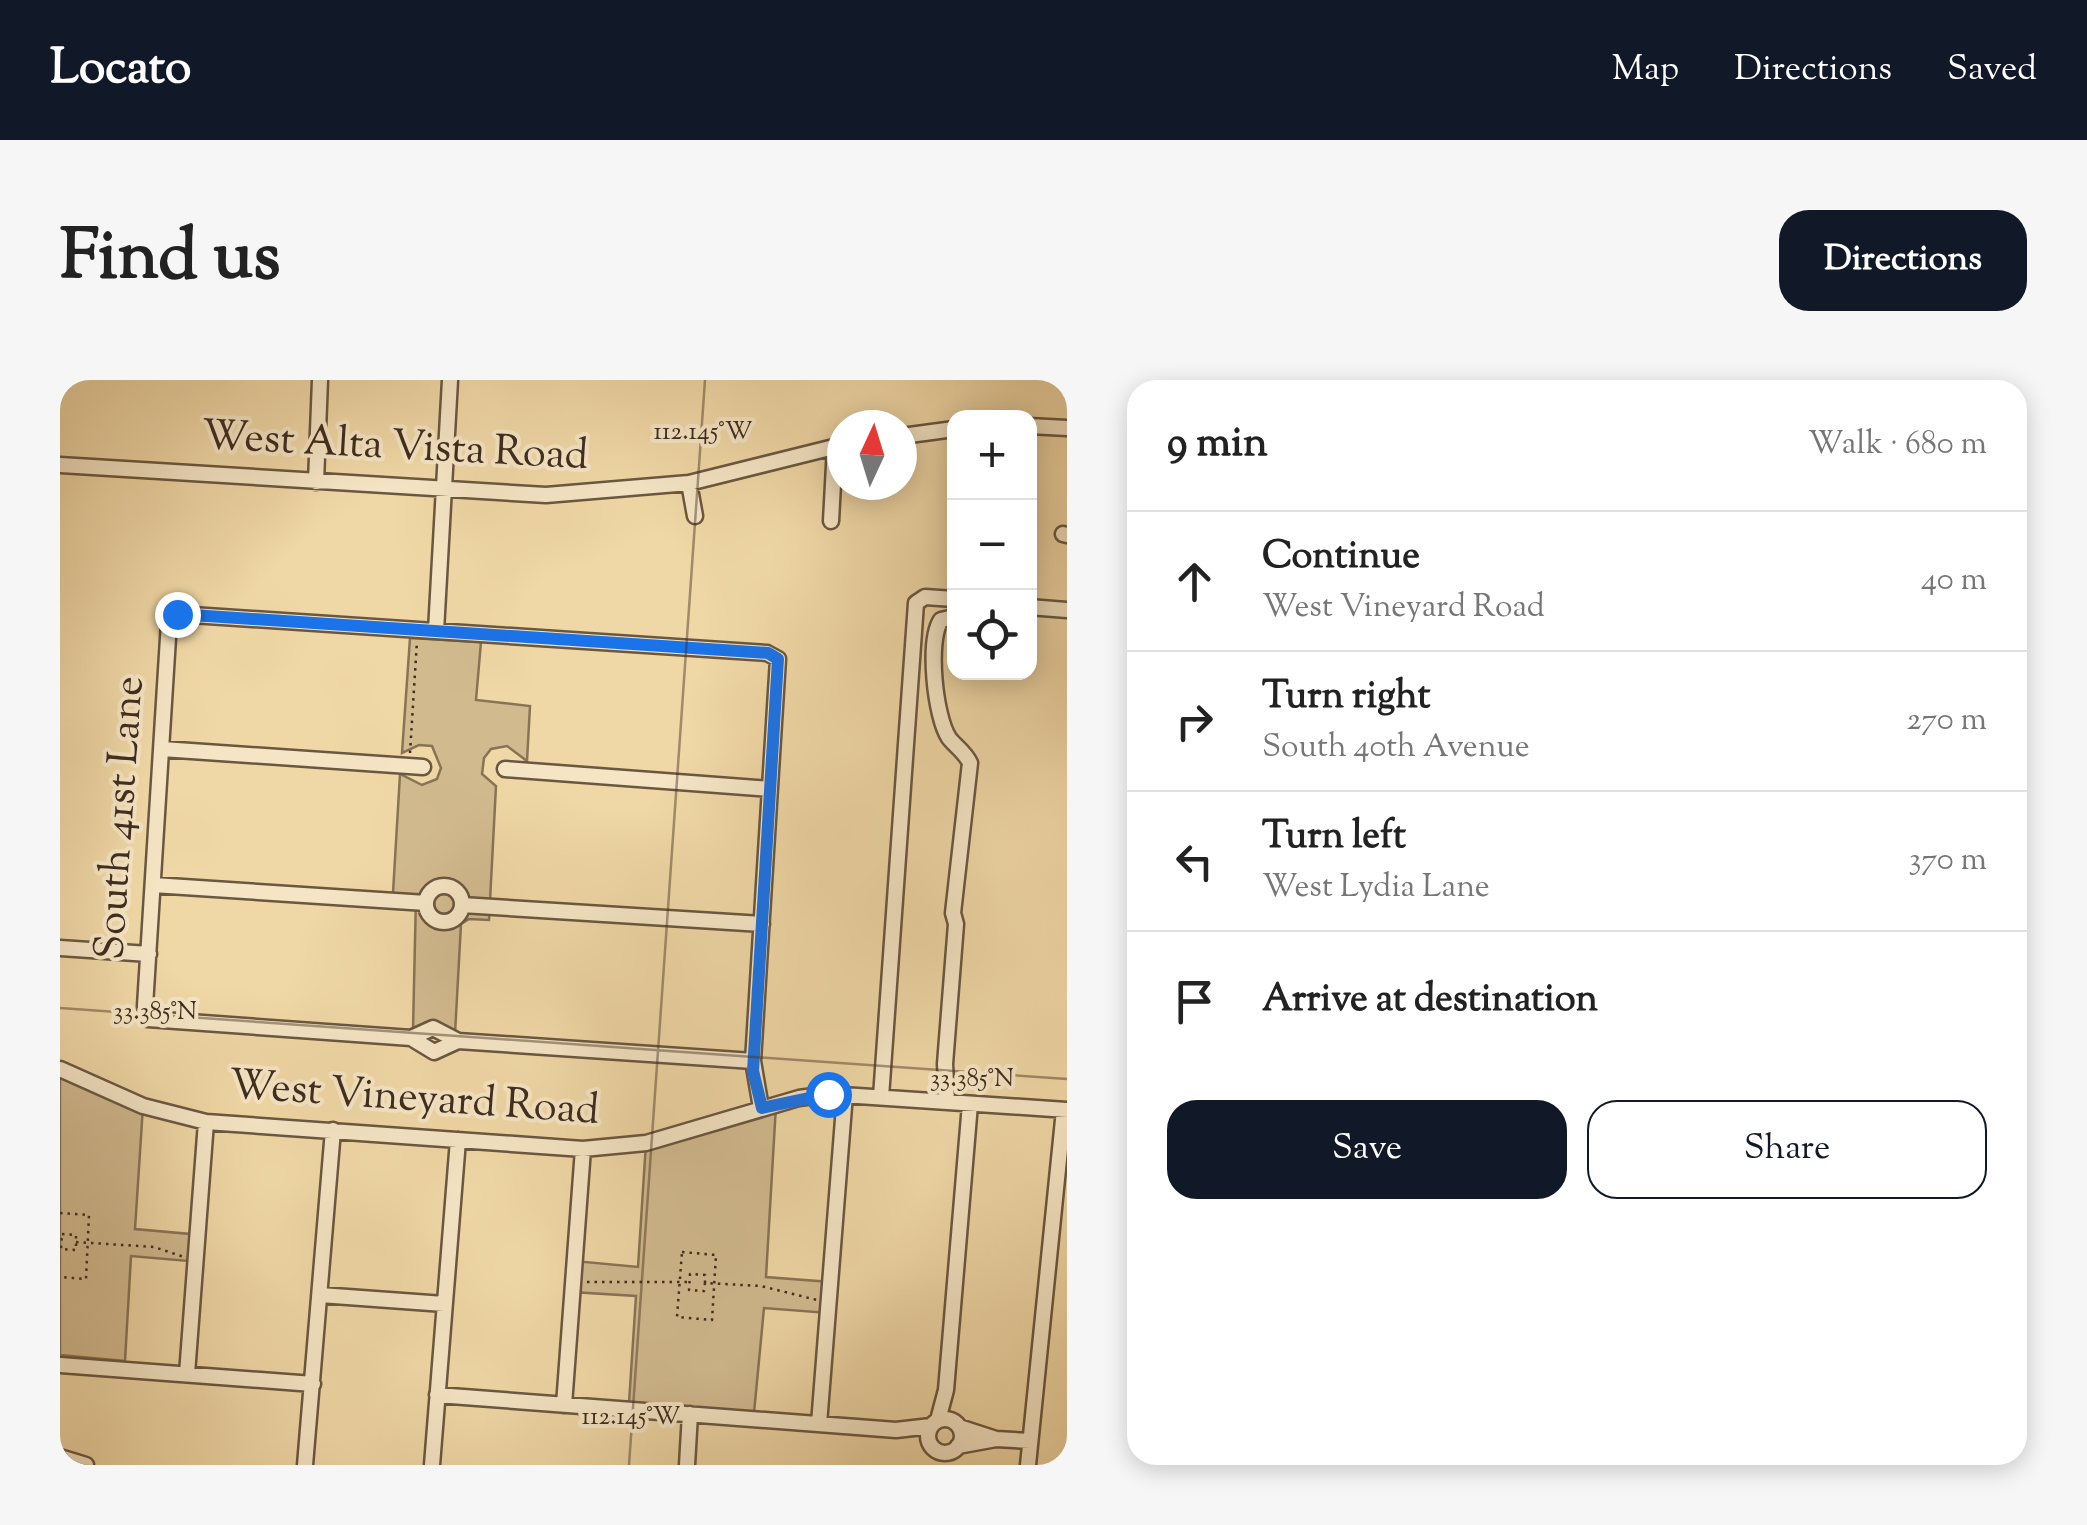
<!DOCTYPE html>
<meta charset="utf-8">
<style>
:root{--surface:#fff;--page:#f6f6f6;--text:#222;--muted:#767676;--line:#e0e0e0;--accent:#111827}
body{margin:0;font-family:"Sorts Mill Goudy",serif;background:var(--page);color:var(--text)}
.controls{position:absolute;right:30px;top:30px;display:grid;overflow:hidden;border-radius:20px;box-shadow:0 5px 25px #0003}
.controls button{width:90px;height:90px;display:grid;place-items:center;padding:0;border:0;border-bottom:2px solid var(--line);background:var(--surface);color:var(--text);font:50px sans-serif}
.compass{position:absolute;left:767px;top:30px;width:90px;height:90px;border-radius:50%;background:var(--surface);box-shadow:0 5px 25px #0003;rotate:4deg}
.stop{position:absolute;width:30px;height:30px;margin:-22px;border:8px solid #1a73e8;border-radius:50%;background:#fff}
.stop.end{background:#1a73e8;border-color:#fff;box-shadow:0 2px 10px #0008}
.list{margin:0;padding:0;list-style:none}
h2{display:flex;justify-content:space-between;align-items:center;height:130px;margin:0;padding:0 40px;font-size:42px}
h2 small{font-size:32px;font-weight:400;color:var(--muted)}
.list li{display:grid;grid-template-columns:65px 1fr auto;gap:30px;align-items:center;box-sizing:border-box;height:140px;padding:0 40px;border-top:2px solid var(--line)}
.list b{display:block;font-size:38px;white-space:nowrap}
.list p{margin:0;font-size:32px;white-space:nowrap;color:var(--muted)}
.list em{font-size:32px;font-style:normal;color:var(--muted)}
.actions{display:flex;gap:20px;padding:30px 40px}
.actions a{flex:1;padding:22px 0;border:2px solid var(--accent);border-radius:30px;text-align:center;font-size:35px;color:var(--accent)}
.actions .main{background:var(--accent);color:#fff}
.icon{flex:none;width:55px;height:55px;fill:none;stroke:currentColor;stroke-width:2;stroke-linecap:round;stroke-linejoin:round}
.map{position:relative;flex:none;width:1007px;height:1085px;overflow:hidden;border-radius:30px}
header{display:flex;align-items:center;gap:60px;box-sizing:border-box;height:140px;padding:0 50px;background:var(--accent);color:#fff}
header strong{font-size:48px}
nav{display:flex;gap:55px;margin-inline-start:auto;font-size:35px}
.intro{display:flex;align-items:center;justify-content:space-between;box-sizing:border-box;height:240px;padding:0 60px}
h1{margin:0;font-size:70px}
.button{padding:25px 45px;border-radius:30px;background:var(--accent);color:#fff;font-size:35px;font-weight:700}
main{display:flex;gap:60px;padding:0 60px}
aside{flex:1;background:var(--surface);border-radius:30px;box-shadow:0 5px 25px #0003}
.map>svg:first-child{display:block}
</style>
<header>
<strong>Locato</strong>
<nav><a>Map</a><a>Directions</a><a>Saved</a></nav>
</header>
<div class="intro"><h1>Find us</h1><a class="button">Directions</a></div>
<main>
<div class="map">
<svg width="1007" height="1085" viewBox="0 0 1007 1085">
<rect width="100%" height="100%" fill="#f0d7a6"/>
<filter id="stains"><feTurbulence type="fractalNoise" baseFrequency=".002" numOctaves="4"/><feColorMatrix values="0 0 0 0 .2 0 0 0 0 .09 0 0 0 0 .02 0 0 0 .5 -.17"/></filter>
<radialGradient id="worn" r=".72"><stop offset=".6" stop-color="#630" stop-opacity="0"/><stop offset="1" stop-color="#630" stop-opacity=".3"/></radialGradient>
<path fill="#d2ba8f" stroke="#887356" stroke-width="2.5" d="M 350,258 L 421,262 L 416,320 L 470,326 L 467,381 L 447,366 L 431,369 L 424,378 L 422,394 L 436,406 L 429,540 L 409,539 L 401,544 L 395,654 L 365,643 L 353,650 L 356,516 L 333,513 L 340,394 L 362,405 L 377,399 L 381,388 L 372,366 L 359,365 L 342,373 Z
M 0,689 L 83,726 L 75,849 L 130,854 L 128,881 L 71,876 L 65,981 L 0,975 Z
M 716,725 L 706,897 L 770,902 L 768,933 L 704,928 L 694,1033 L 569,1023 L 576,916 L 512,912 L 515,881 L 578,887 L 586,763 Z"/>
<g fill="none" stroke-linecap="round" stroke-linejoin="round">
<defs>
<path id="minor" d="M 969,46 L 1007,48
M 842,56 L 894,49
M 0,85 L 486,115 L 629,103 L 782,65
M 256,102 L 260,0
M 629,103 L 635,136
M 771,141 L 775,67
M 1003,154 L 1007,155
M 969,227 L 1007,230
M 376,251 L 390,0
M 102,369 L 363,387
M 445,389 L 710,409
M 93,505 L 366,523
M366 524a18 18 0 1 1 36 0a18 18 0 1 1-36 0Z
M 402,525 L 702,544
M 0,568 L 89,574
M 351,658 L 373,648 L 398,661
M 693,681 L 398,661 L 374,672 L 351,658 L 88,639 L 85,626 L 109,242 L 117,234 L 707,273 L 718,279 L 693,681 L 701,728
M 0,689 L 83,726 L 146,742 L 523,769 L 586,763 L 739,718 L 768,714 L 1007,730
M 821,717 L 856,223 L 865,217 L 894,219
M 887,722 L 885,684 L 896,544 L 893,533 L 910,383 C 905,372 896,367 889,358 C 875,337 867,261 881,240 L 894,237
M 260,915 L 384,924
M 0,985 L 253,1004
M 127,994 L 146,742
M 377,1015 L 836,1050 L 871,1046
M 504,1025 L 523,769
M868 1056a17 17 0 1 1 34 0a17 17 0 1 1-34 0Z
M 878,1040 L 886,1010 L 910,724
M 759,1044 L 785,714
M 899,1047 L 936,1059 L 970,1061
M 898,1066 L 936,1059
M 0,1077 L 26,1085
M 245,1085 L 273,750
M 372,1085 L 398,760
M 627,1085 L 630,1034
M 968,1085 L 1004,730"/>
</defs>
<use href="#minor" stroke="#6a5740" stroke-width="19"/>
<path stroke="#3e2c1e" stroke-width="2.5" stroke-dasharray="2.5 5" stroke-linecap="butt" d="M 350,373 L 357,261
M 0,833 L 29,835 L 26,899 L 0,897
M 2,854 L 16,855 L 16,870 L 1,869 Z
M 16,862 L 94,867 L 124,877
M 622,872 L 656,875 L 652,940 L 617,937 Z
M 527,902 L 628,902
M 645,903 L 645,895 L 630,894 L 629,910 L 644,911 L 645,903 L 701,906 L 757,920"/>
<use href="#minor" stroke="#f5e5c5" stroke-width="14"/>
</g>
<g fill="none" stroke-linecap="round" stroke-linejoin="round">
<path stroke="#1a73e8" stroke-width="12" d="M 117,234 L 708,273 L 718,279 L 693,691 L 702,728 L 768,714"/>
</g>
<path fill="none" stroke="#3e2c1e" stroke-width="2.5" stroke-opacity="0.45" d="M 0,628 L 1007,699M 569,1085 L 645,0"/>
<g text-anchor="middle" dominant-baseline="central" stroke-width="8" stroke-linejoin="round" paint-order="stroke">
<g font-size="42" fill="#3e2c1e" stroke="#f5e5c5">
<text transform="translate(335 68) rotate(3)">West Alta Vista Road</text>
<text transform="translate(62 438) rotate(-86)">South 41st Lane</text>
<text transform="translate(354 720) rotate(4)">West Vineyard Road</text>
</g>
</g>
<g font-size="25" text-anchor="middle" fill="#3e2c1e" stroke="#f5e5c5" stroke-width="8" stroke-linejoin="round" paint-order="stroke">
<text x="643" y="59">112.145°W</text>
<text x="95" y="639">33.385°N</text>
<text x="912" y="706">33.385°N</text>
<text x="571" y="1044">112.145°W</text>
</g>
<rect width="100%" height="100%" filter="url(#stains)"/>
<rect width="100%" height="100%" fill="url(#worn)"/>
</svg>
<div class="controls">
<button>+</button>
<button>−</button>
<button><svg class="icon" aria-label="locate" viewBox="0 0 24 24"><circle cx="12" cy="12" r="6"/><path d="M12 2v4M12 18v4M2 12h4M18 12h4"/></svg></button>
</div>
<svg class="compass" viewBox="-18 -18 36 36"><path d="M0-13l5 13h-10z" fill="#e53935"/><path d="M0 13l5-13h-10z" fill="#767676"/></svg>
<div class="stop" style="left:768px;top:714px"></div>
<div class="stop end" style="left:117px;top:234px"></div>
</div>
<aside>
<h2>9 min<small>Walk · 680 m</small></h2>
<ul class="list">
<li><svg class="icon" aria-label="ahead" viewBox="0 0 24 24"><path d="M12 20V5M6 11l6-6 6 6"/></svg><div><b>Continue</b><p>West Vineyard Road</p></div><em>40 m</em></li>
<li><svg class="icon" aria-label="right" viewBox="0 0 24 24"><path d="M7 20v-9h11M14 6l5 5-5 5"/></svg><div><b>Turn right</b><p>South 40th Avenue</p></div><em>270 m</em></li>
<li><svg class="icon" aria-label="left" viewBox="0 0 24 24"><path d="M17 20v-9H6M10 6l-5 5 5 5"/></svg><div><b>Turn left</b><p>West Lydia Lane</p></div><em>370 m</em></li>
<li><svg class="icon" aria-label="arrive" viewBox="0 0 24 24"><path d="M6 21V4h12l-3 4 3 4H6"/></svg><div><b>Arrive at destination</b></div></li>
</ul>
<div class="actions"><a class="main">Save</a><a>Share</a></div>
</aside>
</main>
